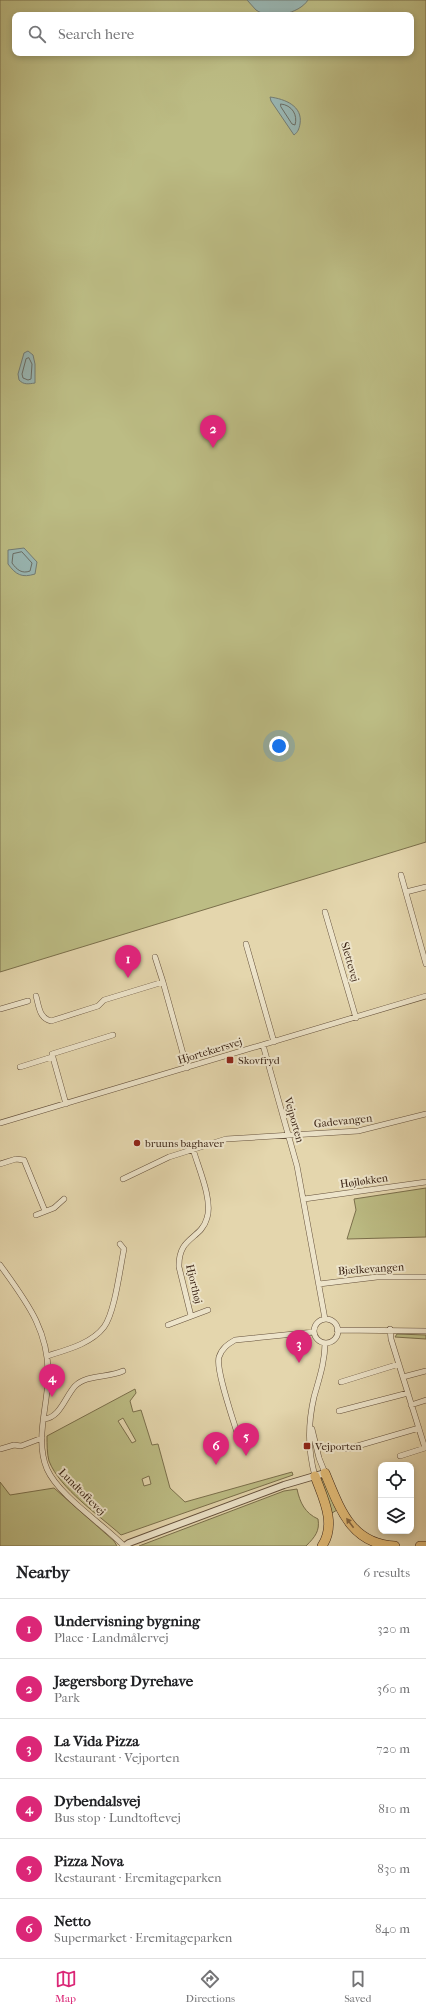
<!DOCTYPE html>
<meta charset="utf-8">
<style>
:root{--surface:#fff;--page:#f2f2f2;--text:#202124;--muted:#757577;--line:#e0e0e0;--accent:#db2777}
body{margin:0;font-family:"IM FELL French Canon",serif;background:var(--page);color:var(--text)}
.controls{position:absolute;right:12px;bottom:12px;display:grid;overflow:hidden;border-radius:8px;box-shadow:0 2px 6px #0003}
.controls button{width:36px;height:36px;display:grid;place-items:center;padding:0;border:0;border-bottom:1px solid var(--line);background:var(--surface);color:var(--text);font:20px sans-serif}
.you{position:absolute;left:279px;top:746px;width:14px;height:14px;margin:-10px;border:3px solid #fff;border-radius:50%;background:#1a73e8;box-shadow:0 0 0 6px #1a73e833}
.badge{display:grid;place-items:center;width:26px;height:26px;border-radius:50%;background:var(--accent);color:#fff;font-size:13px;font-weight:700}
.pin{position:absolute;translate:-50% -33px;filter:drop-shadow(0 1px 2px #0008)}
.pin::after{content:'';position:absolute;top:21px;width:14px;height:12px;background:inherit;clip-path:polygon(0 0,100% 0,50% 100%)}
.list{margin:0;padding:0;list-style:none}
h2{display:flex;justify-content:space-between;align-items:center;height:52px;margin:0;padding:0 16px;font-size:17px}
h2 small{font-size:13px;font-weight:400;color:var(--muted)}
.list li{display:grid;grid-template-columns:26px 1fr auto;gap:12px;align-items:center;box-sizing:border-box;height:60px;padding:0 16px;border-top:1px solid var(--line)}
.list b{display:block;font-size:15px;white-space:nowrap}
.list p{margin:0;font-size:13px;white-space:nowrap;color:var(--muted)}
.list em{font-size:13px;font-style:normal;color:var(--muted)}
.icon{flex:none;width:22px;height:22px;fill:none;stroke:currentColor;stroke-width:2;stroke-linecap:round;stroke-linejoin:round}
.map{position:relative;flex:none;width:426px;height:1546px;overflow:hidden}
.search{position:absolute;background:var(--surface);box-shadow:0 2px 6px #0003;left:12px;right:12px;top:12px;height:44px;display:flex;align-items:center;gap:10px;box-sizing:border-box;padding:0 14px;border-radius:8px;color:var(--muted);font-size:15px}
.sheet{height:412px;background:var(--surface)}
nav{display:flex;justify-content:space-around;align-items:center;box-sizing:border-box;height:56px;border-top:1px solid var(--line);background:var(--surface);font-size:11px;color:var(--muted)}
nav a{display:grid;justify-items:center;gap:2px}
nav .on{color:var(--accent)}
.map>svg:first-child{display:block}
</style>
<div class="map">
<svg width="426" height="1546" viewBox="0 0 426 1546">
<rect width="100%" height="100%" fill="#e4d6ad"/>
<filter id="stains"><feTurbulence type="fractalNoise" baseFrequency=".005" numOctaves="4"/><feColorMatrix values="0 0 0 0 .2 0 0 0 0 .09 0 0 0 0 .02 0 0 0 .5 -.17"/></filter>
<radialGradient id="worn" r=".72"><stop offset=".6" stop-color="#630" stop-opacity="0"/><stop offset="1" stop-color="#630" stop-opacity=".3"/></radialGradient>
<path fill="#bcbc84" stroke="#7b704c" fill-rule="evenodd" d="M 0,0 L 426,0 L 426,842 L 0,972 ZM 15,15 L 411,15 L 411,53 L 15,53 Z
M 426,1188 L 426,1237 L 347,1239 L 356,1210 L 354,1199 Z
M 397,1334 L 426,1335 L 426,1339 L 395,1337 Z
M 135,1389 L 136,1393 L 130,1401 L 133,1412 L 141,1410 L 152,1445 L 158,1444 L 170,1488 L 185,1502 L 292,1472 L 293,1475 L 121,1535 C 99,1515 60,1489 49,1461 C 47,1454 47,1444 47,1436 ZM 123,1418 L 136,1441 L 132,1443 L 118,1421 ZM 149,1476 L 151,1484 L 144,1486 L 142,1479 Z
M 323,1478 L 337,1510 L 332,1513 L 320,1479 Z
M 0,1482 L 10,1495 L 54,1488 L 114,1541 L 117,1546 L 0,1546 Z
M 297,1489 C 300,1503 305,1513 318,1519 C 320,1531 315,1537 306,1546 L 139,1546 L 284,1491 Z"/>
<path fill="#99b7b4" stroke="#737c74" d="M 247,0 L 308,0 C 299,14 270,20 256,10 C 253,7 250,3 247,0 Z
M 270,97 C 285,99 303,106 300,124 C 299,129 298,132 294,135 L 271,101 Z
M 28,351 L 33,355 L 35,364 L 35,383 C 28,384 24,385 19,380 L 18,374 L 24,353 Z
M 24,548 L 37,562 L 35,574 C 22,578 16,575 8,564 L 8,550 Z"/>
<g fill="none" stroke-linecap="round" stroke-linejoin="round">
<path stroke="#6a6d64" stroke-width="1" d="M 281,104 C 292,105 298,115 295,125 L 292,124 L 281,107 Z
M 29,358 L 32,364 L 31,379 L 28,380 L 23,378 L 22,374 L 26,359 Z
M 22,552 L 32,563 L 30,571 C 22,574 17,570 12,563 L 13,554 Z"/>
<defs>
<path id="minor" d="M 401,875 L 426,964
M 406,892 L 426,887
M 325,912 L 356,1018
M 246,944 L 274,1042
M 155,957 L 163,982
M 36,996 C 39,1006 39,1018 51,1021 L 98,1006 L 104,1000 L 163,982 L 187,1068
M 0,1009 L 28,1001
M 263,1045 L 297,1166 L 325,1319
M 20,1067 L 52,1057
M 66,1104 L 52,1054 L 113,1035
M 0,1123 L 426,996
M 0,1164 L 16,1159 L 24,1160 L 45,1211
M 123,1179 L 169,1157 L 226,1139 L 358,1131 L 426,1114
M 304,1199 L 426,1182
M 36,1215 L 54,1208 L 64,1199
M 0,1265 C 26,1301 50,1331 48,1379 C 47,1408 35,1441 47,1469 C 59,1496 103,1524 124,1546
M 319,1284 L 377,1277 L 426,1277
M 191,1316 L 179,1267 C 178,1236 201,1240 207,1218 C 213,1200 198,1167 193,1149
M314 1331a12 12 0 1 1 24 0a12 12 0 1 1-24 0Z
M 168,1325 L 208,1310
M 390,1329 L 391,1339 L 425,1448 L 400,1456
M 337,1330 L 426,1331
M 47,1356 C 66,1350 91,1344 104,1327 C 115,1312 120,1268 124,1249 L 120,1244
M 403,1377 L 426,1371
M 341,1382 L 399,1364
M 411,1405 L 426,1400
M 339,1411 L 408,1393
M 44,1419 C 60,1418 65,1397 75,1386 C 87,1374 109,1378 123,1371
M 312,1429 L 319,1458 L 325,1473
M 240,1443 C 236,1427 215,1370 219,1357 C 222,1348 228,1344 235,1340 L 314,1332
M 0,1449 L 14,1445 L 21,1446 L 42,1438
M 347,1449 L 419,1428
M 315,1476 C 308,1451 308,1423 314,1397 C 319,1379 325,1362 325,1343"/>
<path id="tertiary" d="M 125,1546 L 129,1543 L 284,1485 L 325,1473"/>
<path id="motorway" d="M 325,1473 C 340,1509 351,1544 395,1546
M 315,1476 C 323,1498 337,1524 322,1546
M 420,1546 L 426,1546"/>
</defs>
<use href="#minor" stroke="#64503b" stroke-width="6"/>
<use href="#tertiary" stroke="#64503b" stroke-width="8"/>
<use href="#motorway" stroke="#3a2315" stroke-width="10"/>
<use href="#minor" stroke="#ede4ca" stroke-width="5"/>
<use href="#tertiary" stroke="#ede4ca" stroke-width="6"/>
<use href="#motorway" stroke="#e2bb76" stroke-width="9"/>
</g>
<defs><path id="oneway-solid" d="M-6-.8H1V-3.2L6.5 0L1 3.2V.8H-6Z"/></defs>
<use fill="#866741" href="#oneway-solid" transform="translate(350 1523) rotate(-127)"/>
<g fill="#8f2418" stroke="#ede4ca" stroke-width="1.5">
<rect x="226" y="1056" width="8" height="8" rx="2"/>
<circle cx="137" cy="1143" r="4"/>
<rect x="303" y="1442" width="8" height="8" rx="2"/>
</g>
<g text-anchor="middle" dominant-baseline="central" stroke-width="4" stroke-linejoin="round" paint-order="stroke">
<g font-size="11" fill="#3a2315" stroke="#ede4ca">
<text transform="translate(350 962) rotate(74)">Slettevej</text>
<text transform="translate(210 1051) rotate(-17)">Hjortekærsvej</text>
<text transform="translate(294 1120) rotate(74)">Vejporten</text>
<text transform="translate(343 1121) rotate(-6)">Gadevangen</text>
<text transform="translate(364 1181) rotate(-8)">Højløkken</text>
<text transform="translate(371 1269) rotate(-4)">Bjælkevangen</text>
<text transform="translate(194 1284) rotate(77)">Hjorthøj</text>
<text transform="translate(82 1492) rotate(45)">Lundtoftevej</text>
</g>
<g font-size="11" fill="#3a2315" stroke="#ede4ca" text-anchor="start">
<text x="238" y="1060">Skovfryd</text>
<text x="145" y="1143">bruuns baghaver</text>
<text x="315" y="1446">Vejporten</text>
</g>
</g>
<rect width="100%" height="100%" filter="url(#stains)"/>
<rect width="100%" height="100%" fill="url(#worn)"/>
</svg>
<div class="controls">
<button><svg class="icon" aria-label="locate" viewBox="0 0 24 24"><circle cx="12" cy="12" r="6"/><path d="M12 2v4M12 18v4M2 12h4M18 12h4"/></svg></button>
<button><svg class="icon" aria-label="layers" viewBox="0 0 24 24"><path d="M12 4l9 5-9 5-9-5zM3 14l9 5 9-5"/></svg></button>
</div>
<div class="you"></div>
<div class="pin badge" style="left:128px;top:978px">1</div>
<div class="pin badge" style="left:213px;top:448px">2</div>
<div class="pin badge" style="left:299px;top:1363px">3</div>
<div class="pin badge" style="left:52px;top:1397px">4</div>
<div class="pin badge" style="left:246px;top:1456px">5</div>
<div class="pin badge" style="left:216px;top:1465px">6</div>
<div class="search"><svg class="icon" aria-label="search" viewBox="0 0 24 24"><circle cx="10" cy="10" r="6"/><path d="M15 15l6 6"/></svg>Search here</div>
</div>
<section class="sheet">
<h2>Nearby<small>6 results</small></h2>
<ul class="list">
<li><span class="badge">1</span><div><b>Undervisning bygning</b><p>Place · Landmålervej</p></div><em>320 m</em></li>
<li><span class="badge">2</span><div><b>Jægersborg Dyrehave</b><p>Park</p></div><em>360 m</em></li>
<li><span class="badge">3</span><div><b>La Vida Pizza</b><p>Restaurant · Vejporten</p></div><em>720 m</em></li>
<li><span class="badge">4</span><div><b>Dybendalsvej</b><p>Bus stop · Lundtoftevej</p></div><em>810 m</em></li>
<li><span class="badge">5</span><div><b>Pizza Nova</b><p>Restaurant · Eremitageparken</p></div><em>830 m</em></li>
<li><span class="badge">6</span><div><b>Netto</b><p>Supermarket · Eremitageparken</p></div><em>840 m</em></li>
</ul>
</section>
<nav>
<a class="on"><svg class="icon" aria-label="map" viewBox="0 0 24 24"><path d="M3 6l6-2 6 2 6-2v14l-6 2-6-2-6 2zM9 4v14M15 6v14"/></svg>Map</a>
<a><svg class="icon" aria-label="directions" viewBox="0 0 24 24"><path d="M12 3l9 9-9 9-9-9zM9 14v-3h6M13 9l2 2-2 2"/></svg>Directions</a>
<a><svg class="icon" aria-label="saved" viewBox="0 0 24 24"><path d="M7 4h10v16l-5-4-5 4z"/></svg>Saved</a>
</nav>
